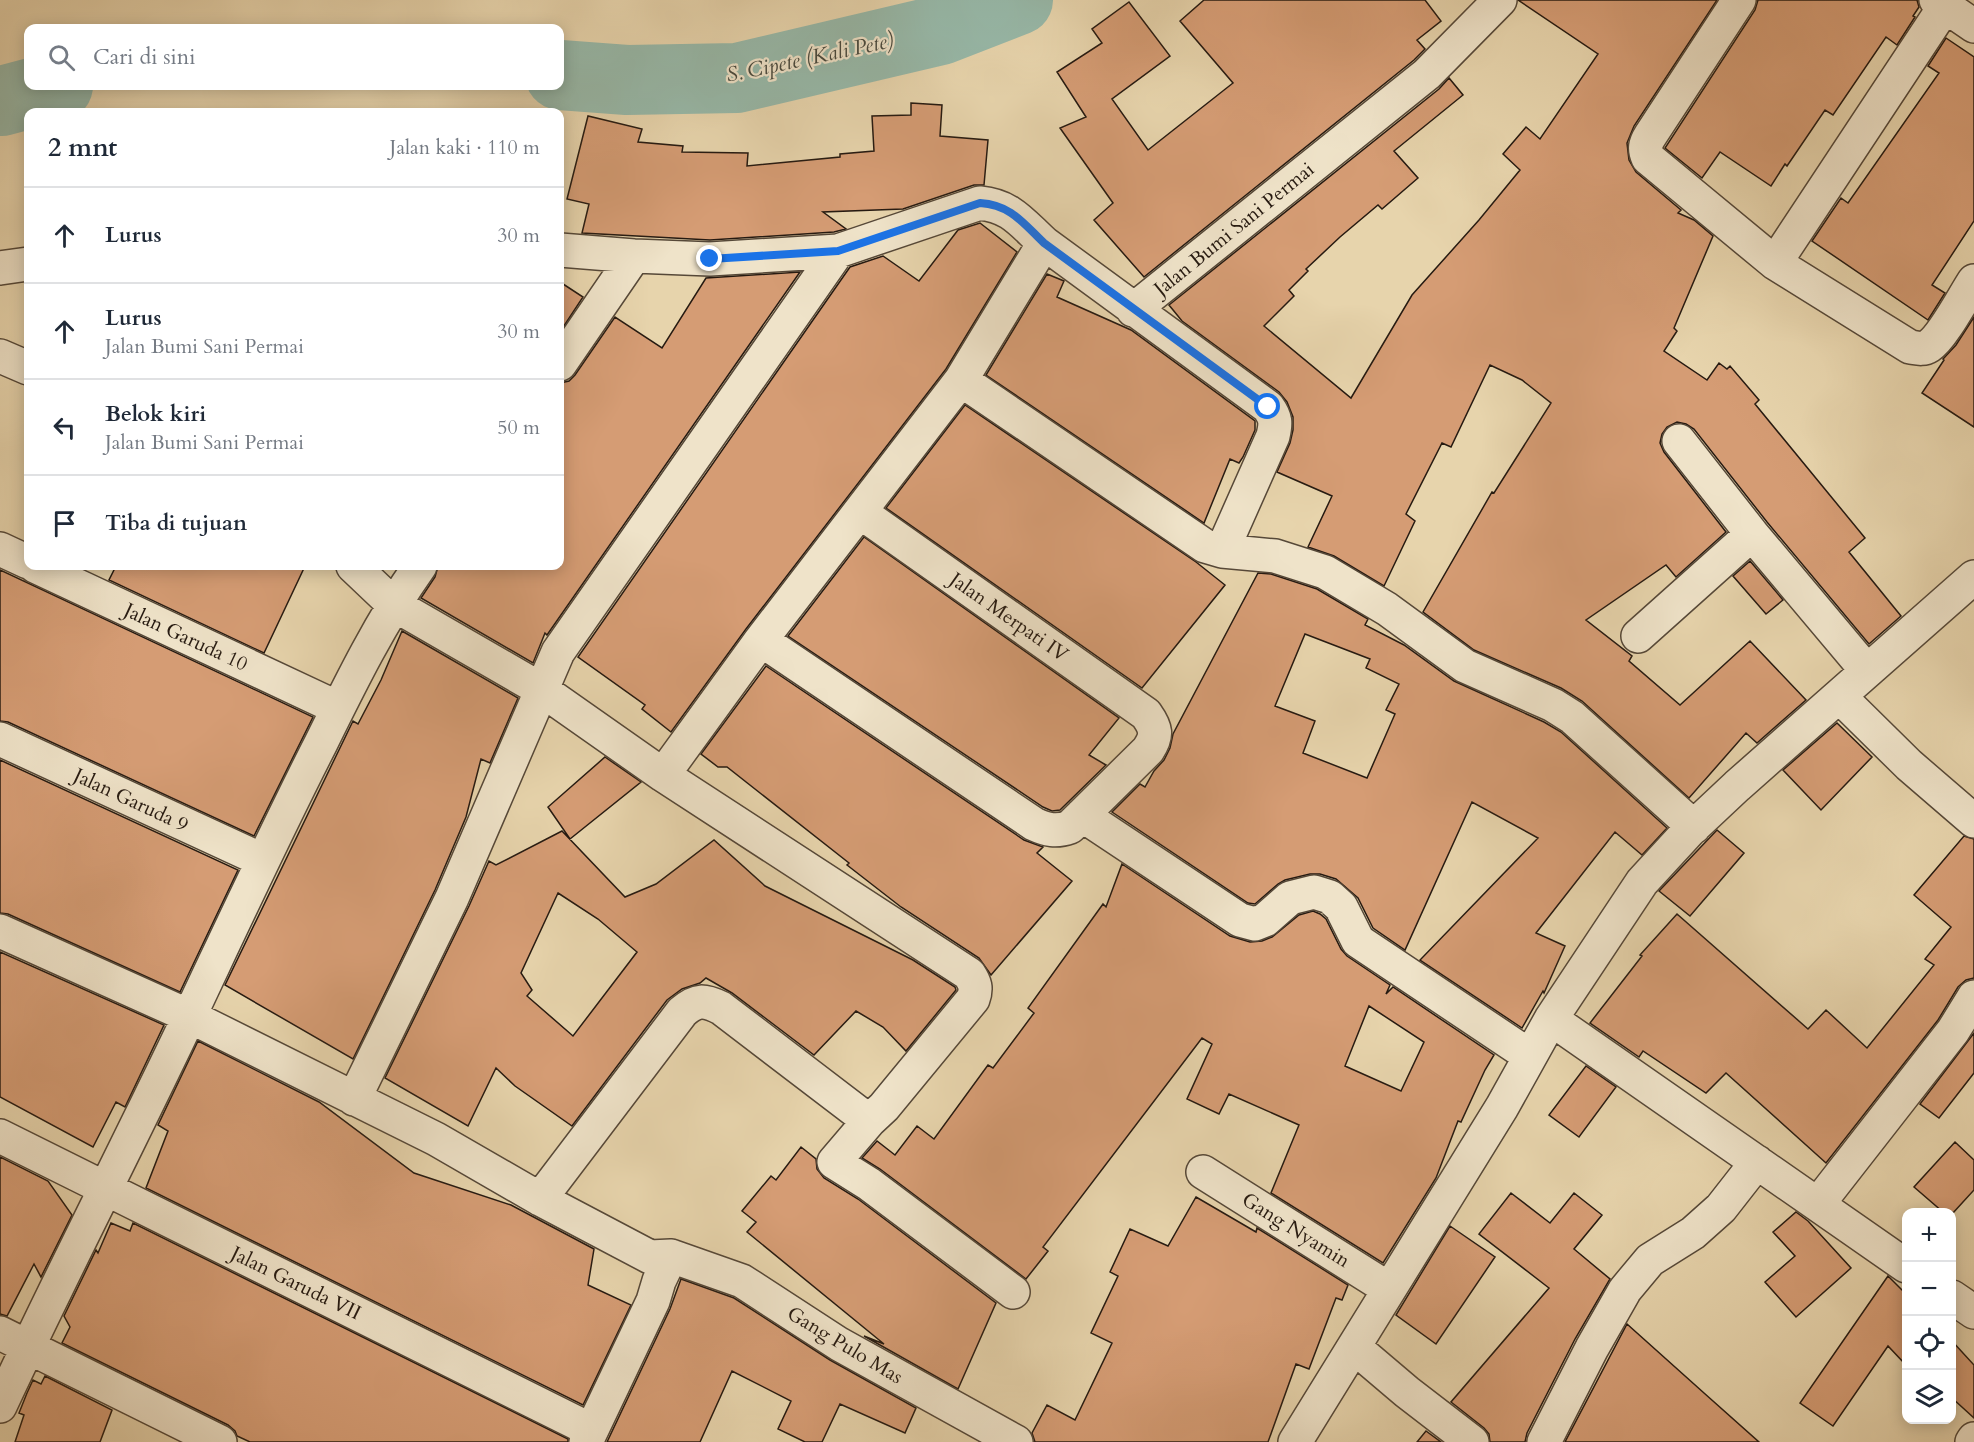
<!DOCTYPE html>
<html lang="id">
<meta charset="utf-8">
<style>
:root{--surface:#fff;--page:#f2f2f3;--text:#1f2937;--muted:#747a83;--line:#e0e1e3}
body{margin:0;font-family:Cardo,serif;background:var(--page);color:var(--text)}
.controls{position:absolute;right:18px;bottom:18px;display:grid;overflow:hidden;border-radius:12px;box-shadow:0 3px 15px #0003}
.controls button{width:54px;height:54px;display:grid;place-items:center;padding:0;border:0;border-bottom:2px solid var(--line);background:var(--surface);color:var(--text);font:30px sans-serif}
.stop{position:absolute;width:18px;height:18px;margin:-14px;border:4px solid #1a73e8;border-radius:50%;background:#fff}
.stop.end{background:#1a73e8;border-color:#fff;box-shadow:0 2px 6px #0008}
.list{margin:0;padding:0;list-style:none}
h2{display:flex;justify-content:space-between;align-items:center;height:78px;margin:0;padding:0 24px;font-size:26px}
h2 small{font-size:20px;font-weight:400;color:var(--muted)}
.list li{display:grid;grid-template-columns:39px 1fr auto;gap:18px;align-items:center;box-sizing:border-box;height:96px;padding:0 24px;border-top:2px solid var(--line)}
.list b{display:block;font-size:22px;white-space:nowrap}
.list p{margin:0;font-size:20px;white-space:nowrap;color:var(--muted)}
.list em{font-size:20px;font-style:normal;color:var(--muted)}
.icon{flex:none;width:33px;height:33px;fill:none;stroke:currentColor;stroke-width:2;stroke-linecap:round;stroke-linejoin:round}
.map{position:relative;flex:none;width:1974px;height:1442px;overflow:hidden}
.search{position:absolute;background:var(--surface);box-shadow:0 3px 15px #0003;left:24px;top:24px;width:540px;height:66px;display:flex;align-items:center;gap:15px;box-sizing:border-box;padding:0 21px;border-radius:12px;color:var(--muted);font-size:22px}
.panel{position:absolute;background:var(--surface);box-shadow:0 3px 15px #0003;left:24px;top:108px;width:540px;height:462px;border-radius:12px}
.map>svg:first-child{display:block}
</style>
<div class="map">
<svg width="1974" height="1442" viewBox="0 0 1974 1442">
<rect width="100%" height="100%" fill="#e7d4ac"/>
<filter id="stains"><feTurbulence type="fractalNoise" baseFrequency=".00333" numOctaves="4"/><feColorMatrix values="0 0 0 0 .2 0 0 0 0 .09 0 0 0 0 .02 0 0 0 .5 -.17"/></filter>
<radialGradient id="worn" r=".72"><stop offset=".6" stop-color="#630" stop-opacity="0"/><stop offset="1" stop-color="#630" stop-opacity=".3"/></radialGradient>
<g fill="none" stroke-linecap="round" stroke-linejoin="round">
<path stroke="#97b8a8" stroke-width="70" d="M 560,75 L 627,80 L 737,78 L 941,30 L 1018,0
M 2,101 L 58,86"/>
</g>
<path fill="#d59c74" stroke="#261a11" stroke-width="1.5" fill-rule="evenodd" d="M 1204,0 L 1425,0 L 1441,21 L 1417,40 L 1425,49 L 1414,60 L 1144,277 L 1094,220 L 1113,203 L 1060,128 L 1086,117 L 1057,72 L 1102,43 L 1092,29 L 1129,2 L 1170,56 L 1112,99 L 1148,150 L 1233,83 L 1180,21 Z
M 1518,0 L 1717,0 L 1634,126 L 1627,143 L 1629,160 L 1636,172 L 1681,210 L 1678,213 L 1694,220 L 1713,236 L 1674,328 L 1677,331 L 1664,351 L 1707,380 L 1719,363 L 1727,369 L 1730,366 L 1759,400 L 1755,404 L 1865,538 L 1849,552 L 1901,616 L 1869,644 L 1767,522 L 1694,429 L 1686,424 L 1677,422 L 1667,427 L 1662,434 L 1660,443 L 1664,452 L 1726,532 L 1676,577 L 1666,565 L 1586,620 L 1632,656 L 1629,661 L 1680,705 L 1750,641 L 1806,700 L 1757,743 L 1746,733 L 1689,798 L 1582,701 L 1561,688 L 1474,650 L 1423,612 L 1492,492 L 1494,493 L 1551,403 L 1522,380 L 1490,365 L 1451,447 L 1442,443 L 1406,514 L 1415,521 L 1384,586 L 1334,556 L 1308,547 L 1332,496 L 1277,472 L 1290,443 L 1293,430 L 1293,417 L 1287,402 L 1279,392 L 1182,321 L 1169,305 L 1439,89 L 1449,78 L 1463,95 L 1394,151 L 1418,178 L 1382,209 L 1378,205 L 1340,237 L 1306,269 L 1308,271 L 1289,290 L 1294,296 L 1264,326 L 1351,398 L 1412,295 L 1479,220 L 1520,170 L 1503,154 L 1526,127 L 1540,139 L 1598,54 Z
M 1758,0 L 1917,0 L 1919,7 L 1913,16 L 1915,17 L 1897,45 L 1886,37 L 1833,115 L 1825,110 L 1787,166 L 1785,164 L 1771,186 L 1720,152 L 1702,178 L 1665,148 L 1755,10 Z
M 1946,38 L 1974,57 L 1974,221 L 1932,285 L 1945,293 L 1928,320 L 1812,241 L 1841,198 L 1848,203 L 1939,73 L 1928,66 Z
M 911,103 L 942,105 L 940,136 L 988,140 L 984,185 L 974,185 L 903,209 L 823,212 L 846,229 L 834,232 L 710,240 L 582,233 L 589,204 L 567,199 L 588,116 L 642,129 L 638,142 L 683,146 L 682,152 L 748,153 L 747,166 L 840,157 L 840,154 L 874,151 L 872,116 L 911,115 Z
M 980,223 L 1017,252 L 946,369 L 746,629 L 671,732 L 642,709 L 645,705 L 578,657 L 850,267 L 883,256 L 919,281 L 958,230 Z
M 800,272 L 547,635 L 545,633 L 533,663 L 421,598 L 435,577 L 438,566 L 560,566 L 560,383 L 569,381 L 575,375 L 615,317 L 662,348 L 706,278 Z
M 1047,274 L 1064,281 L 1057,297 L 1131,330 L 1255,421 L 1255,430 L 1243,457 L 1239,463 L 1230,459 L 1204,523 L 986,375 Z
M 560,282 L 583,297 L 560,332 Z
M 1974,317 L 1974,427 L 1922,393 L 1944,360 L 1943,359 L 1956,345 Z
M 965,405 L 1196,562 L 1225,585 L 1142,688 L 886,508 Z
M 864,537 L 1119,718 L 1089,755 L 1106,765 L 1060,810 L 1052,811 L 1043,807 L 788,636 Z
M 1750,561 L 1783,600 L 1766,614 L 1733,576 Z
M 116,566 L 305,566 L 264,653 L 109,580 Z
M 0,570 L 313,717 L 254,836 L 8,722 L 0,721 Z
M 1258,573 L 1271,574 L 1317,589 L 1368,619 L 1365,625 L 1404,645 L 1454,681 L 1544,722 L 1561,732 L 1667,828 L 1642,855 L 1615,832 L 1536,933 L 1565,946 L 1544,993 L 1543,991 L 1522,1028 L 1420,960 L 1538,838 L 1472,802 L 1405,950 L 1373,928 L 1358,898 L 1336,879 L 1320,874 L 1310,874 L 1285,880 L 1278,884 L 1255,904 L 1248,903 L 1112,812 L 1140,784 L 1145,787 L 1154,771 L 1164,760 L 1170,748 L 1173,734 ZM 1305,634 L 1370,659 L 1366,668 L 1399,684 L 1386,710 L 1395,714 L 1367,778 L 1303,753 L 1315,721 L 1275,706 Z
M 402,631 L 518,698 L 490,763 L 481,759 L 466,817 L 435,890 L 353,1059 L 225,985 L 353,721 L 358,724 L 381,680 Z
M 766,666 L 1024,840 L 1043,847 L 1037,853 L 1072,881 L 991,975 L 979,958 L 901,907 L 847,865 L 849,863 L 727,767 L 718,767 L 701,754 Z
M 1837,723 L 1872,757 L 1821,810 L 1783,770 Z
M 605,757 L 641,782 L 570,839 L 548,807 Z
M 0,760 L 238,870 L 180,992 L 8,914 L 0,913 Z
M 1717,830 L 1744,853 L 1690,916 L 1659,891 Z
M 562,831 L 625,897 L 656,884 L 714,840 L 765,886 L 913,960 L 955,987 L 956,990 L 906,1051 L 883,1027 L 856,1011 L 814,1055 L 732,993 L 706,978 L 700,983 L 682,989 L 667,1000 L 572,1126 L 515,1086 L 496,1068 L 468,1126 L 385,1078 L 469,906 L 489,861 L 496,865 ZM 558,893 L 598,919 L 637,952 L 573,1036 L 527,996 L 532,990 L 521,973 Z
M 1964,836 L 1974,839 L 1974,978 L 1966,980 L 1958,987 L 1938,1020 L 1826,1163 L 1726,1073 L 1706,1093 L 1643,1051 L 1639,1057 L 1590,1023 L 1642,956 L 1640,955 L 1677,914 L 1808,1029 L 1826,1010 L 1867,1048 L 1934,965 L 1925,959 L 1951,927 L 1914,895 Z
M 1122,864 L 1230,936 L 1250,942 L 1262,941 L 1272,937 L 1299,915 L 1313,911 L 1320,914 L 1326,919 L 1341,949 L 1347,956 L 1390,985 L 1386,994 L 1393,987 L 1494,1055 L 1485,1070 L 1461,1122 L 1458,1121 L 1436,1178 L 1383,1263 L 1271,1193 L 1299,1125 L 1229,1094 L 1219,1114 L 1187,1099 L 1212,1044 L 1202,1038 L 1043,1247 L 1048,1251 L 1026,1279 L 880,1169 L 862,1158 L 877,1141 L 895,1155 L 917,1126 L 934,1139 L 988,1065 L 993,1068 L 1034,1013 L 1028,1008 L 1103,904 L 1106,907 ZM 1369,1006 L 1424,1042 L 1401,1091 L 1345,1066 Z
M 0,952 L 164,1025 L 125,1107 L 116,1102 L 93,1147 L 0,1097 Z
M 1974,1033 L 1974,1073 L 1939,1118 L 1920,1104 Z
M 198,1041 L 319,1102 L 414,1173 L 511,1205 L 594,1249 L 588,1285 L 631,1305 L 583,1405 L 146,1188 L 168,1131 L 158,1125 Z
M 1586,1066 L 1616,1087 L 1579,1137 L 1549,1115 Z
M 1955,1142 L 1974,1160 L 1974,1190 L 1952,1214 L 1952,1212 L 1943,1212 L 1914,1187 Z
M 801,1147 L 816,1159 L 817,1169 L 824,1178 L 858,1199 L 996,1303 L 958,1389 L 864,1336 L 884,1344 L 747,1232 L 756,1222 L 742,1211 L 771,1176 L 776,1180 Z
M 0,1157 L 48,1181 L 72,1215 L 41,1277 L 34,1264 L 7,1316 L 0,1314 Z
M 1511,1193 L 1550,1223 L 1574,1193 L 1602,1215 L 1574,1249 L 1610,1279 L 1575,1339 L 1527,1433 L 1525,1442 L 1490,1442 L 1489,1434 L 1484,1428 L 1451,1402 L 1549,1288 L 1479,1234 Z
M 1196,1197 L 1256,1232 L 1257,1228 L 1348,1285 L 1342,1300 L 1336,1298 L 1309,1369 L 1296,1364 L 1268,1442 L 1035,1442 L 1032,1433 L 1047,1405 L 1075,1420 L 1112,1343 L 1091,1333 L 1118,1276 L 1110,1272 L 1130,1229 L 1168,1246 Z
M 1796,1212 L 1808,1221 L 1851,1268 L 1796,1317 L 1765,1282 L 1795,1256 L 1773,1232 Z
M 111,1223 L 130,1231 L 133,1223 L 568,1439 L 568,1442 L 250,1442 L 237,1436 L 235,1431 L 228,1425 L 62,1343 L 70,1327 L 64,1316 L 96,1250 L 98,1253 Z
M 1450,1226 L 1495,1257 L 1436,1344 L 1396,1315 Z
M 1888,1276 L 1906,1294 L 1906,1365 L 1888,1346 L 1833,1426 L 1800,1403 Z
M 681,1279 L 734,1298 L 830,1360 L 916,1408 L 905,1433 L 840,1404 L 822,1442 L 805,1442 L 778,1429 L 791,1401 L 732,1371 L 700,1442 L 607,1442 L 670,1309 Z
M 1627,1324 L 1704,1393 L 1759,1442 L 1565,1442 Z
M 1952,1341 L 1974,1365 L 1974,1418 L 1952,1398 Z
M 45,1376 L 112,1410 L 100,1442 L 15,1442 L 24,1415 L 19,1413 L 27,1393 L 33,1380 L 41,1384 Z
M 1426,1431 L 1441,1442 L 1417,1442 Z"/>
<g fill="none" stroke-linecap="round" stroke-linejoin="round">
<defs>
<path id="minor" d="M 1739,0 L 1650,136 C 1645,144 1644,149 1648,158 L 1775,263 L 1910,347 C 1917,348 1923,350 1929,346 C 1943,337 1964,296 1974,281
M 1936,0 L 1974,26
M 560,250 L 634,256 L 710,259 L 838,251 L 980,203 C 1011,206 1022,223 1044,243 L 1268,407 C 1276,418 1276,423 1273,436 L 1222,551 L 1205,546 L 961,380
M 1775,263 L 1945,6
M 0,268 L 28,264
M 1133,310 L 1427,74 L 1500,0
M 0,356 L 28,368
M 560,364 L 634,256
M 1679,441 L 1752,534 L 1867,671
M 0,549 L 28,562
M 1222,551 L 1275,556 L 1325,572 L 1387,609 L 1465,666 L 1553,705 L 1572,717 L 1694,827
M 35,566 L 338,708
M 353,566 L 393,604 L 542,690 L 663,775 L 969,974 C 975,983 977,988 973,999 L 884,1107 L 869,1121 L 834,1162 L 869,1184 L 1013,1292
M 1638,636 L 1752,534
M 761,640 L 1034,824 C 1047,830 1056,832 1070,827 L 1148,750 C 1158,735 1156,728 1146,714 L 860,512
M 1839,696 L 1909,765 L 1974,821
M 0,739 L 262,860
M 663,775 L 761,640 L 961,380 L 1044,243
M 1082,815 L 1240,920 L 1255,924 L 1265,920 L 1290,898 L 1314,892 L 1330,897 L 1341,907 L 1358,941 L 1530,1056
M 0,931 L 189,1016 L 436,1139 L 540,1199 L 650,1257 L 671,1256 L 742,1281 L 839,1344 L 1016,1442
M 1551,1019 L 1906,1266
M 354,1099 L 452,898 L 558,652 L 838,251
M 0,1136 L 591,1430
M 1203,1172 L 1389,1289
M 540,1199 L 682,1012 C 697,999 704,1000 721,1008 L 869,1121
M 1818,1204 L 1953,1031 L 1974,997
M 1952,1297 L 1974,1312
M 0,1333 L 220,1442
M 1354,1347 L 1407,1392 L 1472,1442
M 0,1406 C 61,1275 128,1146 190,1015 C 233,924 275,833 321,743 C 351,682 381,621 420,566
M 586,1442 L 653,1301 L 659,1281 L 671,1256
M 1295,1442 L 1502,1107 L 1551,1019 L 1642,882 L 1688,832 L 1737,786 L 1974,577
M 1544,1442 L 1592,1348 L 1625,1290 L 1650,1260 L 1693,1233 L 1721,1208 L 1757,1162
M 1972,1442 L 1974,1439"/>
</defs>
<use href="#minor" stroke="#564838" stroke-width="36"/>
<use href="#minor" stroke="#efe3c9" stroke-width="33"/>
</g>
<g fill="none" stroke-linecap="round" stroke-linejoin="round">
<path stroke="#1a73e8" stroke-width="8" d="M 710,259 L 838,251 L 980,203 C 1011,205 1023,223 1044,243 L 1268,407"/>
</g>
<g text-anchor="middle" dominant-baseline="central" stroke-width="4.5" stroke-linejoin="round" paint-order="stroke">
<g font-size="20" fill="#261a11" stroke="#efe3c9">
<text transform="translate(1234 229) rotate(-39)">Jalan Bumi Sani Permai</text>
<text transform="translate(1009 617) rotate(35)">Jalan Merpati IV</text>
<text transform="translate(186 637) rotate(25)">Jalan Garuda 10</text>
<text transform="translate(131 800) rotate(25)">Jalan Garuda 9</text>
<text transform="translate(1296 1230) rotate(32)">Gang Nyamin</text>
<text transform="translate(296 1283) rotate(26)">Jalan Garuda VII</text>
<text transform="translate(845 1345) rotate(31)">Gang Pulo Mas</text>
</g>
<g font-size="21" font-style="italic" fill="#48493e" stroke="#efe3c9">
<text transform="translate(810 58) rotate(-12)">S. Cipete (Kali Pete)</text>
</g>
</g>
<rect width="100%" height="100%" filter="url(#stains)"/>
<rect width="100%" height="100%" fill="url(#worn)"/>
</svg>
<div class="controls">
<button>+</button>
<button>−</button>
<button><svg class="icon" aria-label="locate" viewBox="0 0 24 24"><circle cx="12" cy="12" r="6"/><path d="M12 2v4M12 18v4M2 12h4M18 12h4"/></svg></button>
<button><svg class="icon" aria-label="layers" viewBox="0 0 24 24"><path d="M12 4l9 5-9 5-9-5zM3 14l9 5 9-5"/></svg></button>
</div>
<div class="stop" style="left:1268px;top:407px"></div>
<div class="stop end" style="left:710px;top:259px"></div>
<div class="search"><svg class="icon" aria-label="search" viewBox="0 0 24 24"><circle cx="10" cy="10" r="6"/><path d="M15 15l6 6"/></svg>Cari di sini</div>
<section class="panel">
<h2>2 mnt<small>Jalan kaki · 110 m</small></h2>
<ul class="list">
<li><svg class="icon" aria-label="ahead" viewBox="0 0 24 24"><path d="M12 20V5M6 11l6-6 6 6"/></svg><div><b>Lurus</b></div><em>30 m</em></li>
<li><svg class="icon" aria-label="ahead" viewBox="0 0 24 24"><path d="M12 20V5M6 11l6-6 6 6"/></svg><div><b>Lurus</b><p>Jalan Bumi Sani Permai</p></div><em>30 m</em></li>
<li><svg class="icon" aria-label="left" viewBox="0 0 24 24"><path d="M17 20v-9H6M10 6l-5 5 5 5"/></svg><div><b>Belok kiri</b><p>Jalan Bumi Sani Permai</p></div><em>50 m</em></li>
<li><svg class="icon" aria-label="arrive" viewBox="0 0 24 24"><path d="M6 21V4h12l-3 4 3 4H6"/></svg><div><b>Tiba di tujuan</b></div></li>
</ul>
</section>
</div>
